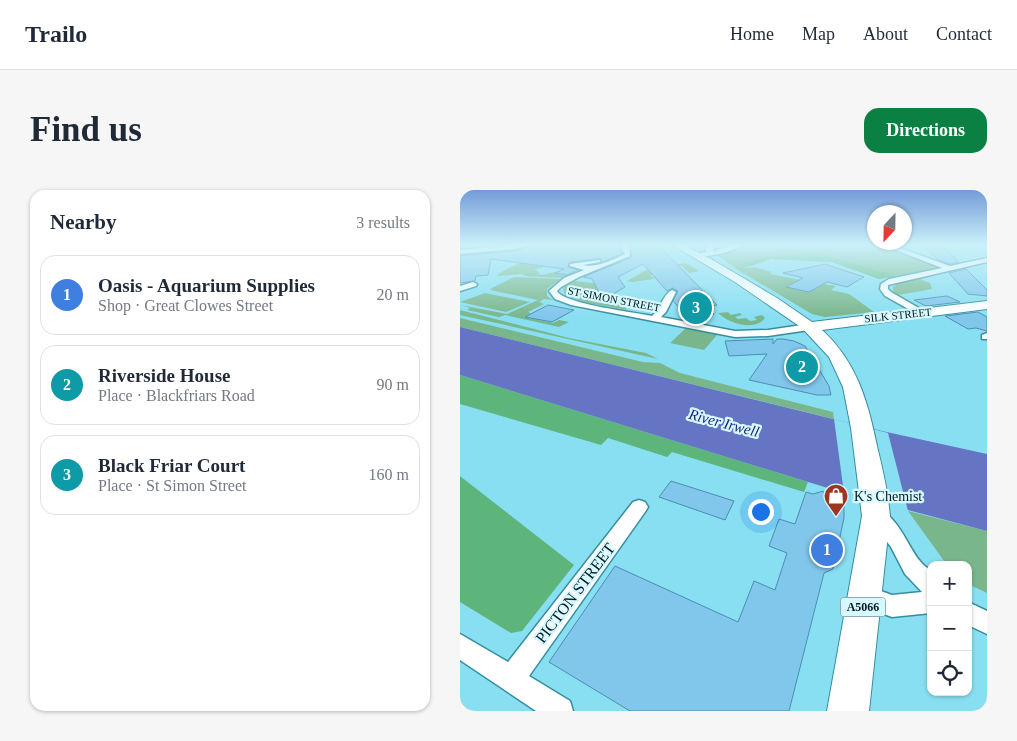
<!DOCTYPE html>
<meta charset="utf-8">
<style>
:root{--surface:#fff;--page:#f6f6f7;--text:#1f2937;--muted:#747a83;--line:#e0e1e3;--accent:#0b8043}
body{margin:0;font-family:"Times New Roman",serif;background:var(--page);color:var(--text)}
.controls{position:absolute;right:15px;bottom:15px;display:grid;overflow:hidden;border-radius:10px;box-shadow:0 1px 4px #0004}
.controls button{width:45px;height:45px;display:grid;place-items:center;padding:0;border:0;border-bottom:1px solid var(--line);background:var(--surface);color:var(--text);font:25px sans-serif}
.compass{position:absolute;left:407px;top:15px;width:45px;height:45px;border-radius:50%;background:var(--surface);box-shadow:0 1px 4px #0004;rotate:202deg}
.you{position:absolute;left:300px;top:321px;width:18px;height:18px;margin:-12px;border:4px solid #fff;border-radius:50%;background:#1a73e8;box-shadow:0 0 0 8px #1a73e833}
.badge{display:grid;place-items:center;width:32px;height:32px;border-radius:50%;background:var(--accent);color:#fff;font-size:16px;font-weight:700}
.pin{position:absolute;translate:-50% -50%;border:2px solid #fff;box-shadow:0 1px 5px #0006}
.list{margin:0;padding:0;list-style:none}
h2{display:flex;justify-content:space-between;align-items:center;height:65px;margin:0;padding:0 20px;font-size:21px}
h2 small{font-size:16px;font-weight:400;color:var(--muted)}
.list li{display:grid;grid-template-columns:32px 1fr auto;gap:15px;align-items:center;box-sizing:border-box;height:80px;margin:0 10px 10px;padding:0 10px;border:1px solid var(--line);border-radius:15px}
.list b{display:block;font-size:19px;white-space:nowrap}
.list p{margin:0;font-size:16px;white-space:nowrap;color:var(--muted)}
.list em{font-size:16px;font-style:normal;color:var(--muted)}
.icon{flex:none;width:28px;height:28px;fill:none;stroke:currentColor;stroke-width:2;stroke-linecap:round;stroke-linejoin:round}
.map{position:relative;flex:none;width:527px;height:521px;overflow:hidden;border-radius:15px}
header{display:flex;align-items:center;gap:30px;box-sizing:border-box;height:70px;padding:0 25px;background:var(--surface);border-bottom:1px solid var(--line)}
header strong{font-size:24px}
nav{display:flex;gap:28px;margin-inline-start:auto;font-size:18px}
.intro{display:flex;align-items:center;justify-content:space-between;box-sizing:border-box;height:120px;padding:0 30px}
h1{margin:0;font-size:35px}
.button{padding:12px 22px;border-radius:15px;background:var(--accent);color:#fff;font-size:18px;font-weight:700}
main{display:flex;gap:30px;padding:0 30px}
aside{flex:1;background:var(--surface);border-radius:15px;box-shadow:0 1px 4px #0004}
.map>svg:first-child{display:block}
</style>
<header>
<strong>Trailo</strong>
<nav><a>Home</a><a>Map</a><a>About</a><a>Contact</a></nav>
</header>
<div class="intro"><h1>Find us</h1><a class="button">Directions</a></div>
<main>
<aside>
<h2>Nearby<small>3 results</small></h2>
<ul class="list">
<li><span class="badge" style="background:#3f7fe0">1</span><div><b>Oasis - Aquarium Supplies</b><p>Shop · Great Clowes Street</p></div><em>20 m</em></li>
<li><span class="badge" style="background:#0f9aa8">2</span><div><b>Riverside House</b><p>Place · Blackfriars Road</p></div><em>90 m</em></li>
<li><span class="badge" style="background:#0f9aa8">3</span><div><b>Black Friar Court</b><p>Place · St Simon Street</p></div><em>160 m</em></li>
</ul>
</aside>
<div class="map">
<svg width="527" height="521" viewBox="0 0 527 521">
<rect width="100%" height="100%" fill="#89dff2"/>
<path fill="#7ab68c" d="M 136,54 L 156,57 L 134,58 L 136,62 L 144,61 L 143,59 L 157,58 L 152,59 L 155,65 L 154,68 L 151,66 L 153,65 L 152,63 L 119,67 L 120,71 L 114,68 L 118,68 L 117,65 L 103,67 L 104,70 L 82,73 L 86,74 L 82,76 L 85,77 L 75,79 L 81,85 L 100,81 L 96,84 L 106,85 L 115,83 L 101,88 L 65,86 L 62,84 L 37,86 C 46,75 90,62 106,59 C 116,56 126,58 136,54 Z
M 287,54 L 415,54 L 475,76 L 476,78 L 419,89 L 372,72 L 310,69 L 283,78 L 294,77 L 312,82 L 310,84 L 346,91 L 342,94 L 335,92 L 327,96 L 349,102 L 364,94 L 376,96 L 371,100 L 389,104 L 414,122 L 365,127 L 352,124 L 278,80 L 257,65 Z
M 226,73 L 239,81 L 229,83 L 222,76 L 198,79 L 202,84 L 190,85 L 194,89 L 172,92 L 167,91 L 186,80 Z
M 54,87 L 101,89 L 87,99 L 87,106 L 93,110 L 84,109 L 79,112 L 84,114 L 68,122 L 71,123 L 64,127 L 93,133 L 99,130 L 109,132 L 99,137 L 45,125 L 39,127 L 7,120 L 10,118 L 0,115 L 47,124 L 78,110 L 30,100 L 32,99 L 30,99 Z
M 460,89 L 470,93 L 472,99 L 438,105 L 433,101 L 433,97 L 438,93 Z
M 114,91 L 144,94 L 154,99 L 137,102 L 138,105 L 132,106 L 135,109 L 133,111 L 145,114 L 162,114 L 167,120 L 128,113 L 105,105 L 103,100 L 104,96 Z
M 25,103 L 70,112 L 46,122 L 0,112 Z
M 0,120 L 109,148 L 186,163 L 198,169 L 0,125 Z
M 268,122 L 271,125 L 280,123 L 282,125 L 275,127 L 278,129 L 286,128 L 290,131 L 297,130 L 294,127 L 302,125 L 305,128 C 295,142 268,133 258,123 Z
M 0,128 L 183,172 L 200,173 L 220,183 L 373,222 L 374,229 L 0,137 Z
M 226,138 L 258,144 L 244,160 L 210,153 Z
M 448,321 L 527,341 L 527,403 L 508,394 L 508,375 L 487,375 Z"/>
<path fill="#5db57b" d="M 355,62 L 435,86 L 419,89 L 372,72 L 311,69 L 291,76 L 284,73 L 307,67 Z
M 0,185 L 348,292 L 344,302 L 212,262 L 207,267 L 148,248 L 141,255 L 0,214 Z
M 0,286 L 114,375 L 62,441 L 51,443 L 0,412 Z"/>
<path fill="#6575c3" d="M 0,137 L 422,241 L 527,264 L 527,341 L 384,303 L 0,185 Z"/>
<path fill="#89dff2" d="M 374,229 L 428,243 L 448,321 L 384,303 Z"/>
<path fill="#81c6eb" stroke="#4a8eb1" d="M 75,54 L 161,54 L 160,60 L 162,63 L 142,72 L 140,68 L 110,72 L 108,77 L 118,80 L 107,85 L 95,83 L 104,79 L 31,69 L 28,85 L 16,86 L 15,91 L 0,93 L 0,66 L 56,61 Z
M 171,54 L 197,54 L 257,115 L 246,117 L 254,124 L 230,129 L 213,111 L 218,101 L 213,98 L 207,101 L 183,74 L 158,87 L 165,97 L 143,110 L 132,89 L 123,87 L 171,68 Z
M 463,54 L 480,54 L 499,72 L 490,74 L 477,69 Z
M 365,74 L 404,87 L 387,97 L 367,92 L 349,102 L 326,97 L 343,88 L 323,83 Z
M 506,79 L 527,100 L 527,106 L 508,104 L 489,83 Z
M 487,106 L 500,112 L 466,116 L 454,110 Z
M 88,115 L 114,120 L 92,132 L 65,127 Z
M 518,122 L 527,127 L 527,141 L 516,138 L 508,139 L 485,126 Z
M 313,149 L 313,154 L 317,149 L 323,149 L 334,151 L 345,156 L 369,196 L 371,205 L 357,205 L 289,190 L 307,164 L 269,166 L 265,151 Z
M 211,291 L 274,311 L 265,330 L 199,307 Z
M 363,301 L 367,309 L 384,314 L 384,328 L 373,379 L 364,383 L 329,521 L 170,521 L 89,472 L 155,376 L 278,432 L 294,391 L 315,400 L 327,363 L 309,356 L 319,329 L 335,334 L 346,302 L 353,304 Z"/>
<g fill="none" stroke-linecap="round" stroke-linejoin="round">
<defs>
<path id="street" d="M 61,54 L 73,54 L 55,59 L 0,64 L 0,60 Z
M 163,54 L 169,54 L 170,66 L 119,87 L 101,97 L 97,101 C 104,114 174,122 192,126 C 201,118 203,104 212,100 L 216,102 L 206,122 L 201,127 L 275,141 L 308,140 L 349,134 L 354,137 L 349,140 L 308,146 L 275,147 L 111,115 L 95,109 L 89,101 L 104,88 L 124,80 L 110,76 L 110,74 L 140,70 L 140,72 L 123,75 C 137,78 152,70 165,64 L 162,60 Z
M 276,54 L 285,54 C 275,59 257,68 247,63 Z
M 420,54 L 429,54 L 490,76 L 527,68 L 527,72 L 428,95 L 428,99 L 431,102 L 464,121 L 465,123 L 461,126 L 425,106 L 420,99 L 421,94 L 429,89 L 482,78 Z
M 13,92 L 17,94 L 16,96 L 0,101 L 0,96 Z
M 527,143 L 527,149 L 522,149 L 522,145 Z
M 179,310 L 185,312 L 188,317 L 185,322 L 69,486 L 110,511 L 113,521 L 76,521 L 0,470 L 0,444 L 48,472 L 173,312 Z
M 416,318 C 438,326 446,353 459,370 C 462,374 467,378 471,381 L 471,423 L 432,427 L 396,414 L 393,406 L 396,398 L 404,395 L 432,405 L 462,402 L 445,384 L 431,357 L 407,326 L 410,321 Z
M 508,412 L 527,421 L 527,444 L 508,435 Z"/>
<path id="secondary" d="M 246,54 L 254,54 L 253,65 L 236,68 L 236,64 L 246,62 Z"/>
<path id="primary" d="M 211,54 L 222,54 L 251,69 L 317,108 L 352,132 L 527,111 L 527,119 L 362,140 C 397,172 408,212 417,256 C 422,277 427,297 429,317 L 430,326 L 409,521 L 367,521 L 402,326 L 391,238 L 383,197 L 369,167 L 342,138 L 275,92 Z"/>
</defs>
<use href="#street" stroke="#358ea0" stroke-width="3"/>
<use href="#secondary" stroke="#358ea0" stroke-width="3"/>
<use href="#primary" stroke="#358ea0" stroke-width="2"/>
<use href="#street" fill="#fff" fill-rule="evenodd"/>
<use href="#secondary" fill="#fff" fill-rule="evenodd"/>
<use href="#primary" fill="#fff" fill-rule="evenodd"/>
</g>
<linearGradient id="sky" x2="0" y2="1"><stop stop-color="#739bd9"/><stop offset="0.43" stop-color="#caf1f9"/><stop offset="1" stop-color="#caf1f9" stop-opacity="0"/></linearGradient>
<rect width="527" height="127" fill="url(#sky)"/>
<defs>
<symbol id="shop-pin" viewBox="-11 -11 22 30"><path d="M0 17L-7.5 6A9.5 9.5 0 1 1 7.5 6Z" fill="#9e3520" stroke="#d7f8ff"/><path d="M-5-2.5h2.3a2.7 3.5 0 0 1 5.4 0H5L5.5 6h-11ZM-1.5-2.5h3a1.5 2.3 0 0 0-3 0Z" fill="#fff"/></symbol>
</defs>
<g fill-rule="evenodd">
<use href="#shop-pin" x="362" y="292" width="28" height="38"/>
</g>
<g text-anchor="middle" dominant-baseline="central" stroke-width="4.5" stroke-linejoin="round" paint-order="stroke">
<g font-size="11" fill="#011b20" stroke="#d7f8ff">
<text transform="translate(154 109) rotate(11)">ST SIMON STREET</text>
<text transform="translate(438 125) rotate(-6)">SILK STREET</text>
</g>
<rect fill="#d7f8ff" stroke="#415d63" stroke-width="1" x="380.5" y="407.5" width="45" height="19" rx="4"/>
<g font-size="12" font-weight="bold" fill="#011b20">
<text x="403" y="417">A5066</text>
</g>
<g font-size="14" fill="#011b20" stroke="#d7f8ff" text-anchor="start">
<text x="394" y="306">K's Chemist</text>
</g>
<g font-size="15" font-style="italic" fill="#1d1e7a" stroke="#d7f8ff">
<text transform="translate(264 233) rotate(15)">River Irwell</text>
</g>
<g font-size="16" fill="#011b20" stroke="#d7f8ff">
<text transform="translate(115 403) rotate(-53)">PICTON STREET</text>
</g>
</g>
</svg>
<div class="controls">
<button>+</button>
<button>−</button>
<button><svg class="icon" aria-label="locate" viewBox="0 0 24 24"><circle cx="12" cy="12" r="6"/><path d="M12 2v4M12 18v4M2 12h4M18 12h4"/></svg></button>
</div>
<svg class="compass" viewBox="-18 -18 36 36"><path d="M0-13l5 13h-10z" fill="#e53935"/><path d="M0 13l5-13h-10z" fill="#747a83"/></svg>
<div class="you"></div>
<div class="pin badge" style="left:367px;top:360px;background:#3f7fe0">1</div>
<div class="pin badge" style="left:342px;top:177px;background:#0f9aa8">2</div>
<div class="pin badge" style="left:236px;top:118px;background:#0f9aa8">3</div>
</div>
</main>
